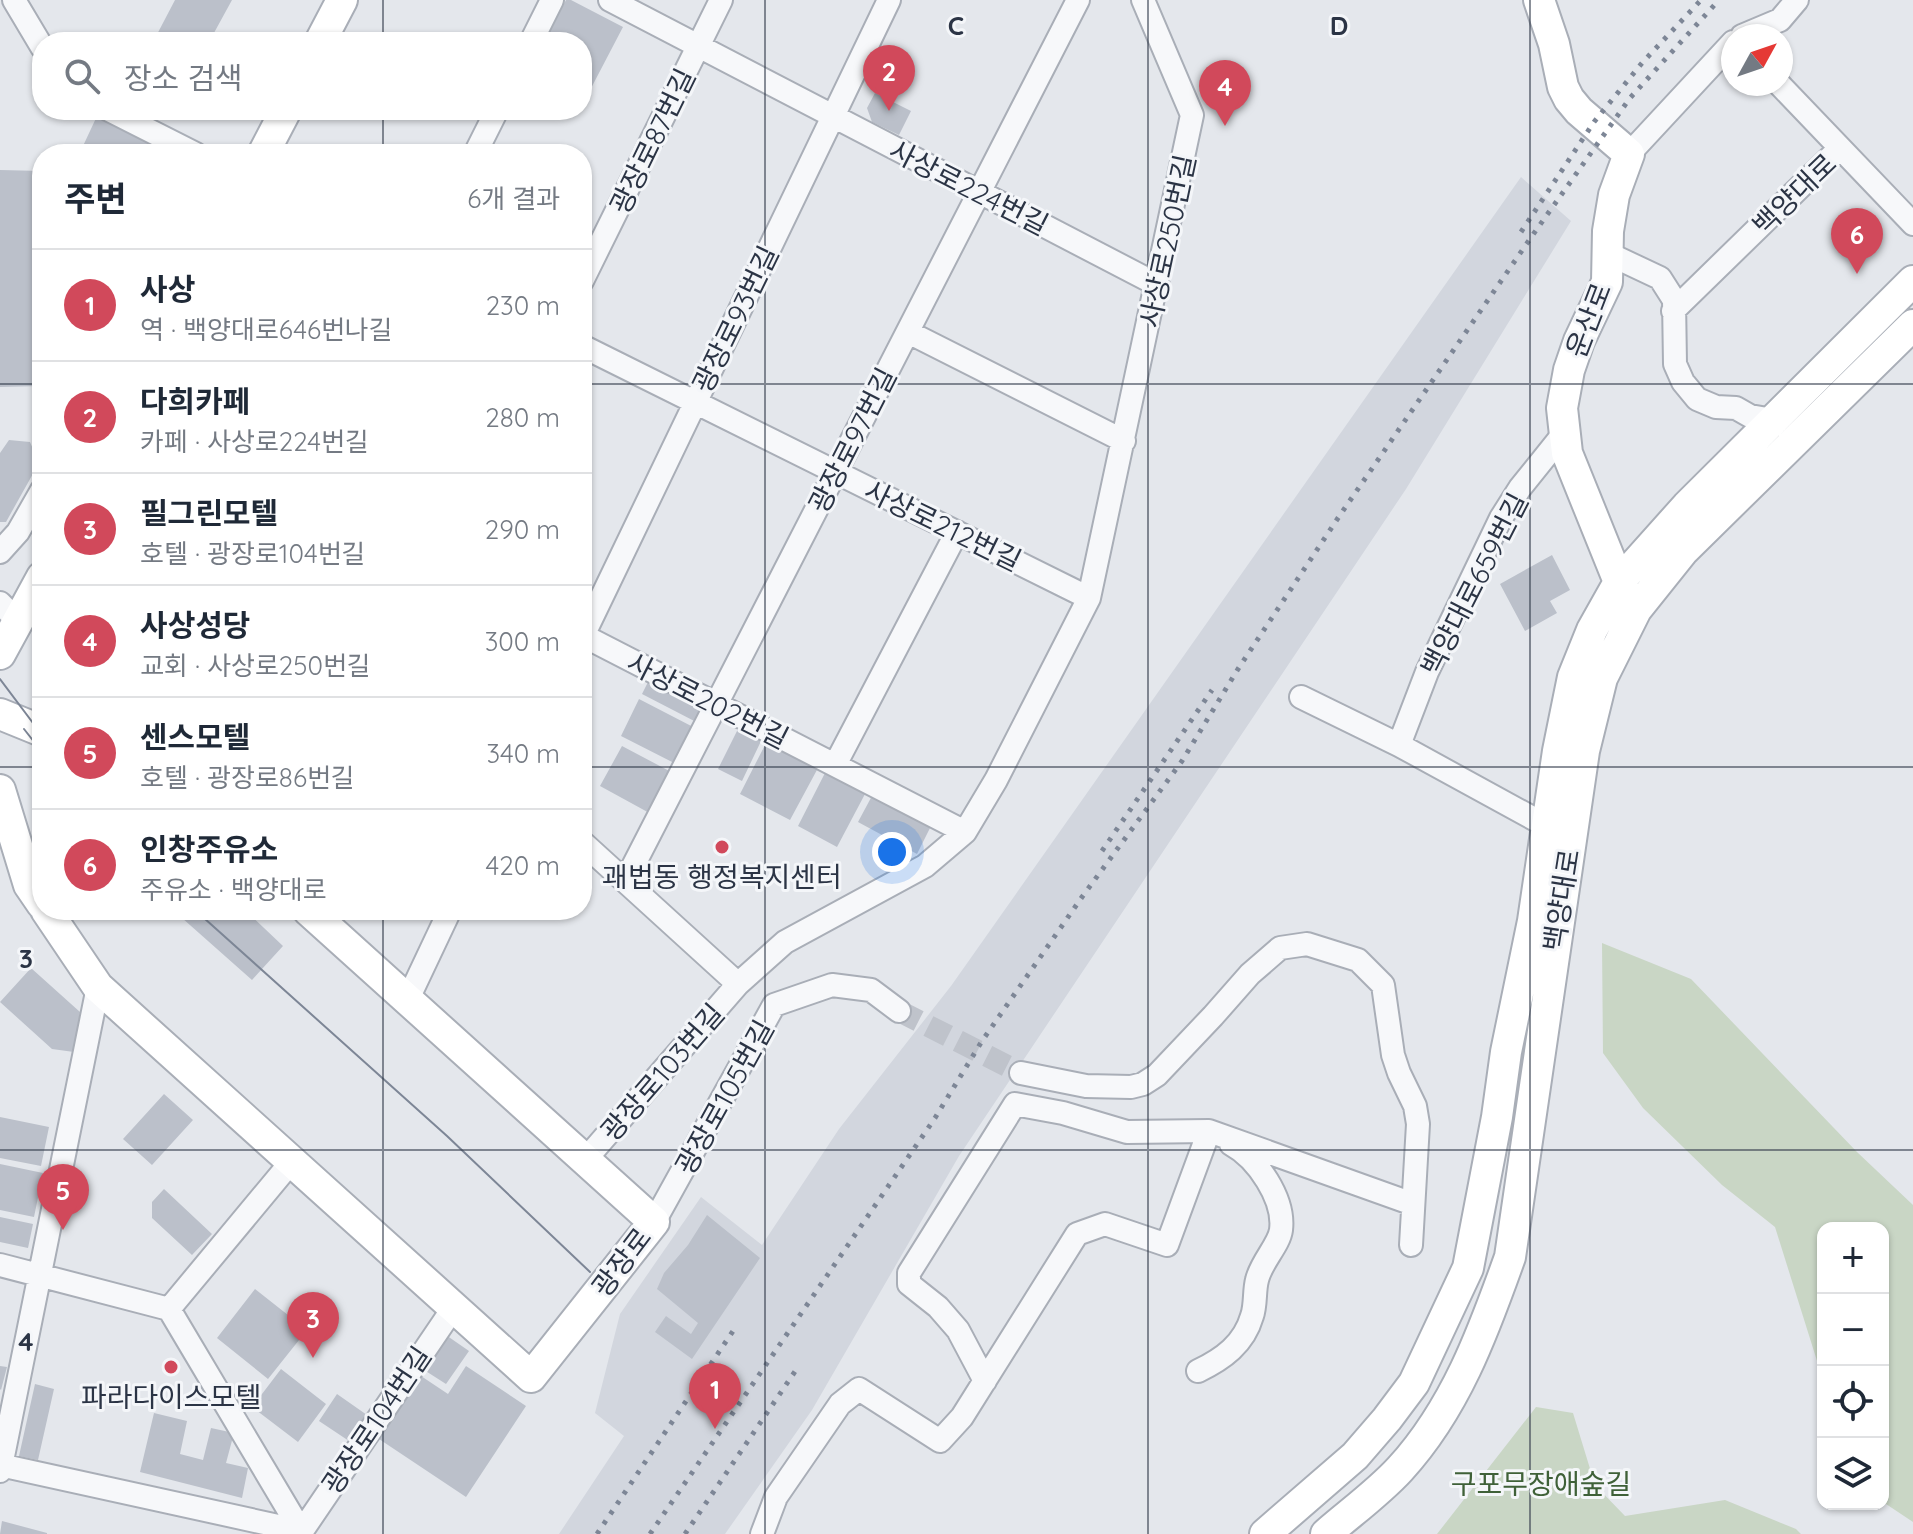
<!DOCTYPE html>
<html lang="ko">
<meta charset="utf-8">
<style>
:root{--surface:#fff;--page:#f2f2f3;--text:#1f2937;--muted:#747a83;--line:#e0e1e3;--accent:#d1495b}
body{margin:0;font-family:Quicksand,"Noto Sans KR",sans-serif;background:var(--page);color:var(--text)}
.controls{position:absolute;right:24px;bottom:24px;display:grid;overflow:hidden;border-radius:16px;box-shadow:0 2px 6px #0004}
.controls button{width:72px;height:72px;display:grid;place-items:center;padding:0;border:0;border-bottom:2px solid var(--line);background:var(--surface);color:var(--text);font:40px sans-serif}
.compass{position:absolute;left:1721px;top:24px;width:72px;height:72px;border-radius:50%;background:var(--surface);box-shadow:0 2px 6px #0004;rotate:50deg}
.you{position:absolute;left:892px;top:852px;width:28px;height:28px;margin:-20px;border:6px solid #fff;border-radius:50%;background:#1a73e8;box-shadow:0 0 0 12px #1a73e833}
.badge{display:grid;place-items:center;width:52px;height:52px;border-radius:50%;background:var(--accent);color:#fff;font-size:26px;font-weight:700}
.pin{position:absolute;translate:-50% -66px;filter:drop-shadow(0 2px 4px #0008)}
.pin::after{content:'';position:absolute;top:42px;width:28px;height:24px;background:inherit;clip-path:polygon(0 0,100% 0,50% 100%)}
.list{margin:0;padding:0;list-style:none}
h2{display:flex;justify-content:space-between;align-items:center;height:104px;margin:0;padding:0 32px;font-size:34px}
h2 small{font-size:26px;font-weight:400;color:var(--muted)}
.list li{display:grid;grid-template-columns:52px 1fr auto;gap:24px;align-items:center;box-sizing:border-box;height:112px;padding:0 32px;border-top:2px solid var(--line)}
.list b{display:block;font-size:30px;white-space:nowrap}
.list p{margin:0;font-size:26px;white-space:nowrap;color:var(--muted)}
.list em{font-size:26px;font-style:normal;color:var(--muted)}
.icon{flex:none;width:44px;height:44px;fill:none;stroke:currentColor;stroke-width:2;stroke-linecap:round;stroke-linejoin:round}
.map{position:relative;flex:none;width:1913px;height:1534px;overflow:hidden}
.search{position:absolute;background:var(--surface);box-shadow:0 2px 6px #0004;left:32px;top:32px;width:560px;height:88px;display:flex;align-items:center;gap:20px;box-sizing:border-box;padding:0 28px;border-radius:32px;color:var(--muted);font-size:30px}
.panel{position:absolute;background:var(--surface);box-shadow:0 2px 6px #0004;left:32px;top:144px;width:560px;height:776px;border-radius:32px}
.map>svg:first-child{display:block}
</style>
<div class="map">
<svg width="1913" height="1534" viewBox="0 0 1913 1534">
<rect width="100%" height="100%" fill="#e4e7ec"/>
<path fill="#d2d6de" d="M 1521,177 L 1571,221 L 1406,489 L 959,1156 L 812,1410 L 725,1534 L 559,1534 L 624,1436 L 595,1413 L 620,1314 L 701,1197 L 762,1245 L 839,1129 L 951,986 Z"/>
<path fill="#c9d6c5" d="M 1602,943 L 1691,979 L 1857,1152 L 1913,1205 L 1913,1522 L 1883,1502 L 1883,1228 L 1823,1228 L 1823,1380 L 1775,1227 L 1722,1185 L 1643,1108 L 1603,1053 Z
M 1536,1407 L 1573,1413 L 1595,1485 L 1625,1516 L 1725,1500 L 1796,1529 L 1801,1534 L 1437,1534 Z"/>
<path fill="#bbc0ca" d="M 175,0 L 232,0 L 209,42 L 153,42 Z
M 566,0 L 571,0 L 623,27 L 588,94 L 582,91 L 582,42 L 544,42 Z
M 875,93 L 911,111 L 899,135 L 872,122 L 867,108 Z
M 97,116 L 178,154 L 99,154 L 83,146 Z
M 0,170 L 42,171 L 42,386 L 0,387 Z
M 9,440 L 30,442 L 39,463 L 6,522 L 0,522 L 0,453 Z
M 1552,555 L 1570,590 L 1550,601 L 1557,613 L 1525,631 L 1500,584 Z
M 652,674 L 710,704 L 700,724 L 642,694 Z
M 639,699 L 697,729 L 678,765 L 621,736 Z
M 739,727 L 762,739 L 742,781 L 718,769 Z
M 767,741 L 818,768 L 790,820 L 740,794 Z
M 622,746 L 675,774 L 653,815 L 600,786 Z
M 825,773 L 865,794 L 837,847 L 798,826 Z
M 873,794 L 931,826 L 917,854 L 858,822 Z
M 173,910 L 245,910 L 283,946 L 252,980 Z
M 31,968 L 80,1012 L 74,1052 L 52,1049 L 0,1002 Z
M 164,1094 L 193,1120 L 152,1165 L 123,1139 Z
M 0,1117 L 49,1127 L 41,1166 L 0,1158 Z
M 0,1164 L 43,1173 L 34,1217 L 0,1210 Z
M 164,1189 L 212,1234 L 192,1255 L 152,1218 L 152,1202 Z
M 707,1215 L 760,1258 L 692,1359 L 655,1332 L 666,1316 L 691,1334 L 698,1323 L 657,1289 L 664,1273 L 688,1245 Z
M 0,1217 L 33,1224 L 28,1248 L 0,1242 Z
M 255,1289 L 307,1330 L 268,1379 L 217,1338 Z
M 443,1333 L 469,1351 L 446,1384 L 421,1368 Z
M 0,1366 L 7,1367 L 1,1390 L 0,1389 Z
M 466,1366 L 526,1406 L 466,1497 L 376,1437 L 418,1374 L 448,1394 Z
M 281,1369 L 326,1404 L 298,1442 L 252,1407 Z
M 35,1384 L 54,1389 L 38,1460 L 19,1456 Z
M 337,1394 L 367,1415 L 349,1441 L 319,1421 Z
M 154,1413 L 187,1421 L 180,1454 L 203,1460 L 211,1428 L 234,1433 L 226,1463 L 248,1468 L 242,1498 L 140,1472 Z
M 2,1521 L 47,1533 L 47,1534 L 0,1534 Z"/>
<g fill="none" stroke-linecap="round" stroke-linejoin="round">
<path stroke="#bfc3cb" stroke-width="22" stroke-dasharray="22 11" stroke-linecap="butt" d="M 899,1011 L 1021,1073"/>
<defs>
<path id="street" d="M 14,0 L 42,47
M 610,0 L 1158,285
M 1742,36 L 1780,20 L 1797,0
M 531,42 L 552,0
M 1779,84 L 1913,224
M 109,110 L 196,154
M 475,154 L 497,110
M 1629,154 L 1733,42
M 1607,253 L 1660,278 L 1674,300 L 1675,364 L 1683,382 L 1697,399 L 1716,407 L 1736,408 L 1750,416 L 1773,420
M 582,281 L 721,0
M 1673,311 L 1840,148
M 908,332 L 1124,441
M 582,346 L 1089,598
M 0,552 L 18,532 L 42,490
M 0,603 L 18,621
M 582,635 L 965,832
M 582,638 L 889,0
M 1301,697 L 1399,745 L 1547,826
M 1399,745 L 1427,672 L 1501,518 L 1520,488 L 1565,432
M 835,765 L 957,532
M 582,842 L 738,984
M 626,880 L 1078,0
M 407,1001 L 450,910
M 1021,1073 L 1086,1086 L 1131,1087 L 1143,1084 L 1157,1075 L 1213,1016 L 1250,974 L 1280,948 L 1307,944 L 1358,960 L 1383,985 L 1393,1055 L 1399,1073 L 1415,1106 L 1418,1124 L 1411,1245
M 585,1160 L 738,984 L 785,942 L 925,866 L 965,832 L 996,780 L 1089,598 L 1192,115 L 1143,0
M 654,1222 L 774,1005 L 832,985 L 871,990 L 899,1011
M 0,1265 L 169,1309 L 301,1531
M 169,1309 L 292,1161
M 1198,1371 C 1223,1359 1244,1344 1252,1316 C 1256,1305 1254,1291 1257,1280 C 1261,1262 1279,1245 1281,1230 C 1285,1199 1257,1158 1231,1144
M 985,1381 L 958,1330 L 938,1307 L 909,1284 L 909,1273 L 1015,1104 L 1063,1113 L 1127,1132 L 1209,1131 L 1413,1204
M 0,1465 L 301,1531
M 0,1471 L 98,987
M 300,1534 L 454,1307
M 762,1534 L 776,1497 L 840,1404 L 859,1389 L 940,1441 L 962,1417 L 1077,1234 L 1105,1224 L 1167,1245 L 1209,1131"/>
<path id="secondary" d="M 1539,0 L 1554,44 L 1563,87 L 1569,99 L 1579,111 L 1629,154 L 1614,195 L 1608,231 L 1607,282 L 1579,341 L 1569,370 L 1562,408 L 1567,453 L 1619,582 L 1627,595
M 320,42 L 342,0
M 263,154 L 286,110
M 0,654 L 42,577
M 0,714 L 42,731
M 0,790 L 29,885 L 42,904
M 46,910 L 98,987 L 531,1377 L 654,1222 L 308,910
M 1265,1534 L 1355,1456 L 1387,1419 L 1414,1383 L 1468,1268 L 1497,1117 L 1506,1052 L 1533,921 L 1558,751 L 1573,677 L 1592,630 L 1619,582 L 1687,506 L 1913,281
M 1326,1534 C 1350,1513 1378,1493 1400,1469 C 1455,1409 1483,1333 1510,1257 L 1584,751 L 1602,678 L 1636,610 L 1684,550 L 1913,325"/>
</defs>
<use href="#street" stroke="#a9aeb7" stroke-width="26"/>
<use href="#secondary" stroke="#a9aeb7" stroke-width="34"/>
<use href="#street" stroke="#f7f8fa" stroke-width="22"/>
<use href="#secondary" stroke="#fff" stroke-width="30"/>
<path stroke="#7d8696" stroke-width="2" d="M 0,679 L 42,735
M 24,729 L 42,752
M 195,910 L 447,1136 L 590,1272"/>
<path stroke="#7d8696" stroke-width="5" stroke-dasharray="4 8" stroke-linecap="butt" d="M 1521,232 L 1594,122 L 1642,63 L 1701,0
M 1102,851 L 1212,690
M 597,1534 L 737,1325
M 650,1534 L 935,1118 L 982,1041 L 1082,897 L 1182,761 L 1238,669 L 1338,518 L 1532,236 L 1630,98 L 1719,0
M 685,1534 L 796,1370"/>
</g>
<path fill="none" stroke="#2b3445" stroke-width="2" stroke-opacity="0.55" d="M 383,0 L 383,42M 765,0 L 765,1534M 1148,0 L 1148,1534M 1530,0 L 1530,1534M 383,110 L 383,154M 0,384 L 42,384M 582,384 L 1913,384M 0,767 L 42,767M 582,767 L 1913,767M 383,910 L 383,1534M 0,1150 L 1913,1150"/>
<g fill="#d1495b" stroke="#f4f6f9" stroke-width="3">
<circle cx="722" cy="847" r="8"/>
<circle cx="171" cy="1367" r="8"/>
</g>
<g text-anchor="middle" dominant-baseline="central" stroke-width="6" stroke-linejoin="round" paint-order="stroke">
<g font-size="28" fill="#2b3445" stroke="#f4f6f9">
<text transform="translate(652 141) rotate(-64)">광장로87번길</text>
<text transform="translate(969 187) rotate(27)">사상로224번길</text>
<text transform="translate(1794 194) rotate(-44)">백양대로</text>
<text transform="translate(1167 241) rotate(-78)">사상로250번길</text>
<text transform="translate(735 319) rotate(-64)">광장로93번길</text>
<text transform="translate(1588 320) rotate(-69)">운산로</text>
<text transform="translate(852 440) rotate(-63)">광장로97번길</text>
<text transform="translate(943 525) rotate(26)">사상로212번길</text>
<text transform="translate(1474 584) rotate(-63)">백양대로659번길</text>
<text transform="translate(708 700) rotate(27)">사상로202번길</text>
<text transform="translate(1561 900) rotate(-81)">백양대로</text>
<text transform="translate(662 1072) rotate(-49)">광장로103번길</text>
<text transform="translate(724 1097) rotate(-61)">광장로105번길</text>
<text transform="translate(621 1262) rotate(-53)">광장로</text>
<text transform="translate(376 1420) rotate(-56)">광장로104번길</text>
</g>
<g font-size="28" fill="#2b3445" stroke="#f4f6f9">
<text x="722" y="876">괘법동 행정복지센터</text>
<text x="171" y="1396">파라다이스모텔</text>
</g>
<g font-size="28" fill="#3f6138" stroke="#f4f6f9">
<text x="1541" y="1483">구포무장애숲길</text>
</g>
</g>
<g font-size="26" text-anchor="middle" font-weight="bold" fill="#2b3445" stroke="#f4f6f9" stroke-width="6" stroke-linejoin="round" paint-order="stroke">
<text x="956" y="35">C</text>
<text x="1339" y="35">D</text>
<text x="26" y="968">3</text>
<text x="26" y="1351">4</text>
</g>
</svg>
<div class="controls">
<button>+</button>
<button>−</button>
<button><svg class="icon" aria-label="locate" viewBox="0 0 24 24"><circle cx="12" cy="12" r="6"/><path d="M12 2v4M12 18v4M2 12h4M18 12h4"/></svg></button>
<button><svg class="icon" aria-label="layers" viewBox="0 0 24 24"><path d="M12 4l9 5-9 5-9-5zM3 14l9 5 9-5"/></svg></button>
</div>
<svg class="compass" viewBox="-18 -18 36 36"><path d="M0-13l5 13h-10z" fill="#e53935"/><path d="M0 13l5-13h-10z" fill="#747a83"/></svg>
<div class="you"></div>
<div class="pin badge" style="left:715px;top:1429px">1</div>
<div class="pin badge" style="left:889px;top:111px">2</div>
<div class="pin badge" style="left:313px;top:1358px">3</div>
<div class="pin badge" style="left:1225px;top:126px">4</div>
<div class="pin badge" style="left:63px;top:1230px">5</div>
<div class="pin badge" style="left:1857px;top:274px">6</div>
<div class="search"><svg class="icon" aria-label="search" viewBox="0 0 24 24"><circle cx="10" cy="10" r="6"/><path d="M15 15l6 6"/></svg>장소 검색</div>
<section class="panel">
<h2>주변<small>6개 결과</small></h2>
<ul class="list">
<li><span class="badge">1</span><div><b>사상</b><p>역 · 백양대로646번나길</p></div><em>230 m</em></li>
<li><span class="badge">2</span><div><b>다희카페</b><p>카페 · 사상로224번길</p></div><em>280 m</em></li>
<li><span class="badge">3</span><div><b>필그린모텔</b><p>호텔 · 광장로104번길</p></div><em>290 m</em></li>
<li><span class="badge">4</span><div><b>사상성당</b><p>교회 · 사상로250번길</p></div><em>300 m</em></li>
<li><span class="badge">5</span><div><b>센스모텔</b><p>호텔 · 광장로86번길</p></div><em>340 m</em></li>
<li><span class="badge">6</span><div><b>인창주유소</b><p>주유소 · 백양대로</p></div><em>420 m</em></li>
</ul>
</section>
</div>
